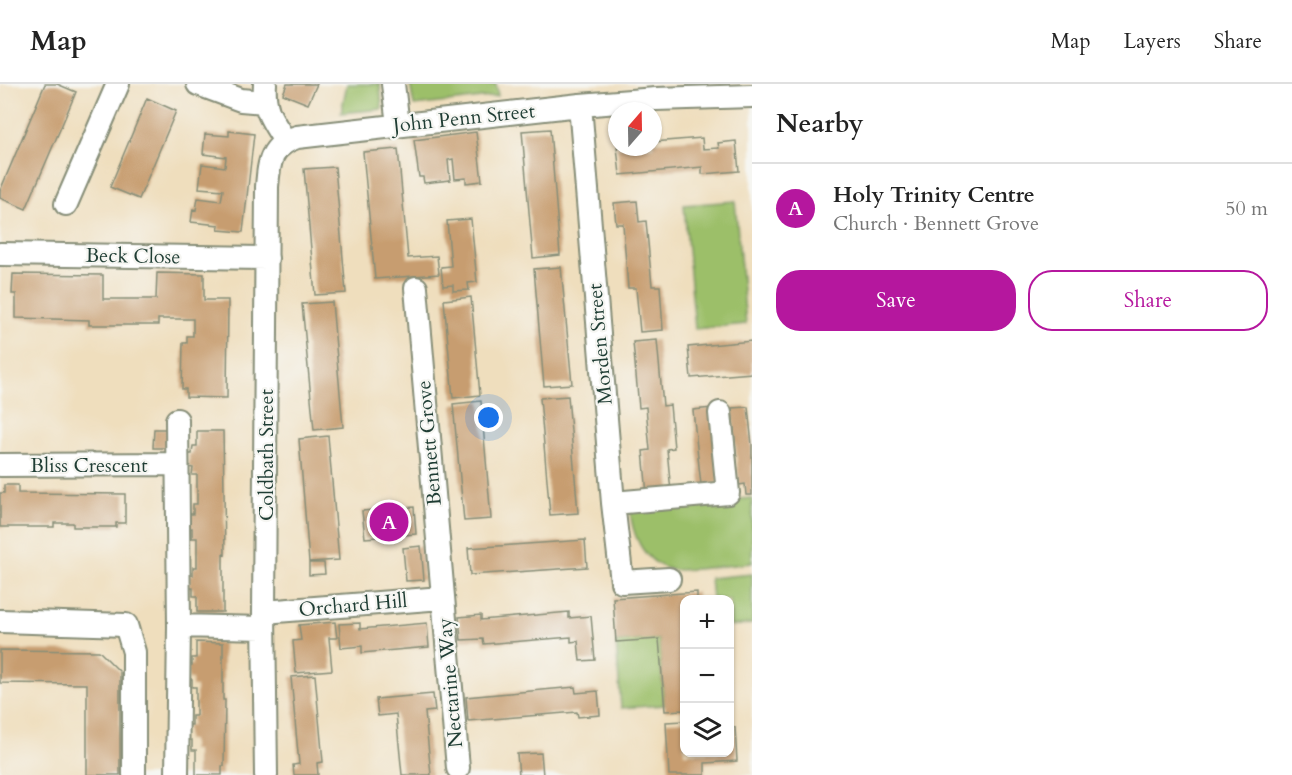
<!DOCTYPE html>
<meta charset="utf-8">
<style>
:root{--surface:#fff;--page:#f2f2f2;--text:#222;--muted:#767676;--line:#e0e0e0;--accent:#b5179e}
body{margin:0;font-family:Cardo,serif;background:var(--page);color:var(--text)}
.controls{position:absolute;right:18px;bottom:18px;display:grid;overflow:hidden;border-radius:12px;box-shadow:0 2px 4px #0004}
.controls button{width:54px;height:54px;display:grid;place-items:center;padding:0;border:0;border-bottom:2px solid var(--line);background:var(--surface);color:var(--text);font:30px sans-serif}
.compass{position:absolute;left:608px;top:18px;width:54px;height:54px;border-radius:50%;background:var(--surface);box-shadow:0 2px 4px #0004;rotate:20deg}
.you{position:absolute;left:489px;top:334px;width:21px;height:21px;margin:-15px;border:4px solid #fff;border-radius:50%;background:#1a73e8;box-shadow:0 0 0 9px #1a73e833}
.badge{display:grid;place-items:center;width:39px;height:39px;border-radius:50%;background:var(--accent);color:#fff;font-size:20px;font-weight:700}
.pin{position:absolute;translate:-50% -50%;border:3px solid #fff;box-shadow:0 2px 6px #0006}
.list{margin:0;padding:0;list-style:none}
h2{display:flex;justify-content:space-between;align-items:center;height:78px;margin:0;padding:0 24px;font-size:26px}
h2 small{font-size:20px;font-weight:400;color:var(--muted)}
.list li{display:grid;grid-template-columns:39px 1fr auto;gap:18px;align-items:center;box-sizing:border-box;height:90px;padding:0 24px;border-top:2px solid var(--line)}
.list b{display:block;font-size:22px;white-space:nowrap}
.list p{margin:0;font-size:20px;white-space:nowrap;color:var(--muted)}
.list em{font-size:20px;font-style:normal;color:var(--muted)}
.actions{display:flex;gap:12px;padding:18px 24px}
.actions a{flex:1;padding:14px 0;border:2px solid var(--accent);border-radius:24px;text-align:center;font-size:21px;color:var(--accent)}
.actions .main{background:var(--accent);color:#fff}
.icon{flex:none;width:33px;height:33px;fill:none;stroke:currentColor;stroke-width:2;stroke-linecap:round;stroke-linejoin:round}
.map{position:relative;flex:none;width:752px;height:691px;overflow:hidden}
header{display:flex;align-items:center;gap:36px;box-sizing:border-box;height:84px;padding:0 30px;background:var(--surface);border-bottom:2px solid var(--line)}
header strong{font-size:28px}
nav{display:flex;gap:33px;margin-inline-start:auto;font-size:21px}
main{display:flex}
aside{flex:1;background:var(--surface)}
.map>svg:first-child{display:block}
</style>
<header>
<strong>Map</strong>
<nav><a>Map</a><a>Layers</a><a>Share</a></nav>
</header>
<main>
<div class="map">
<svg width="752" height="691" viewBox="0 0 752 691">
<rect width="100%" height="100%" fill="#f6f6f2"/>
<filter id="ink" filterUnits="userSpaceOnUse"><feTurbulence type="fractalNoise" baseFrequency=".0167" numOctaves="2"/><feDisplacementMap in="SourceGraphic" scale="12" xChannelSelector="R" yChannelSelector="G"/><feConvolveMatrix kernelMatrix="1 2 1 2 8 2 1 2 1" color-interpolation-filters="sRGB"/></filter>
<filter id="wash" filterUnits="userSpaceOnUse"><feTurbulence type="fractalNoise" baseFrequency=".008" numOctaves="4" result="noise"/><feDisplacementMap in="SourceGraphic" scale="24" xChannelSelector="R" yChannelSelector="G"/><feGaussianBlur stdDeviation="1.35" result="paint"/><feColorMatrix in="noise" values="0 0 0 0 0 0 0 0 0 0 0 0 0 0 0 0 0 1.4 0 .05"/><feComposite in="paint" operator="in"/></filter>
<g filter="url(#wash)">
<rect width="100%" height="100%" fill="#efdebd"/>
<path fill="#9cbf69" stroke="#5e7e4e" stroke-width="1.5" d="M 347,0 L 380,0 L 382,25 L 341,29 Z
M 410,0 L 496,0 L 498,12 L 414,22 Z
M 735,117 L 746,240 L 695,245 L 684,121 Z
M 752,414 L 752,479 C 737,480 680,489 669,485 C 642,477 631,448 630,423 Z
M 752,490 L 752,540 L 730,542 L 730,516 L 712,515 L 710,494 Z
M 659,555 L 664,621 L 621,624 L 616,558 Z"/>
<g id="blocks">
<path fill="#c79d6f" d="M 45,0 L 57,0 L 76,8 L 26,125 L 0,114 L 0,107 Z
M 287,0 L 317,0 L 308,20 L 283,10 Z
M 147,14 L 176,27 L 139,115 L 110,103 Z
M 550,45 L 560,171 L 533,174 L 522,47 Z
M 229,47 L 254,50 L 243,148 L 218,146 L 219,141 L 191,138 L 193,125 L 196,126 L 198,114 L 221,117 L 223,106 L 199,104 L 202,80 L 225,83 L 226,73 L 203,70 L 205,50 L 229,52 Z
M 476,48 L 482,97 L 466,99 L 466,94 L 455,95 L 453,75 L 448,76 L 450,96 L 424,99 L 423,93 L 419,93 L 414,56 Z
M 702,54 L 703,65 L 719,64 L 718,59 L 736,57 L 739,87 L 702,90 L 702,83 L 620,91 L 617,63 L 653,63 L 653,58 Z
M 398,65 L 408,174 L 437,172 L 439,190 L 375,195 L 363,68 Z
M 335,83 L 346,209 L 315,211 L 304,85 Z
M 637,117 L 639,138 L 646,137 L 652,202 L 660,202 L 663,246 L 640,248 L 636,204 L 628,204 L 623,140 L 616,140 L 614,119 Z
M 471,135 L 477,198 L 468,199 L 469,206 L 453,207 L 453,201 L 443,202 L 441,183 L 451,182 L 447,137 Z
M 561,183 L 572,300 L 544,302 L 534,185 Z
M 157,189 L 204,190 L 204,216 L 228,216 L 227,314 L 186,313 L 186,305 L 182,305 L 183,259 L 187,259 L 187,252 L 193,252 L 193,235 L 158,235 L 158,241 L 89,241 L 89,236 L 16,234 L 16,210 L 12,210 L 13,190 L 103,191 L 103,215 L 156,215 Z
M 471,213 L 480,311 L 453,314 L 444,216 Z
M 332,218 L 343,343 L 314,346 L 302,220 Z
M 657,256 L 663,322 L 670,321 L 674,364 L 667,365 L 671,408 L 647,410 L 643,367 L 650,366 L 648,345 L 646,323 L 639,324 L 633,258 Z
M 752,257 L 752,289 L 691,294 L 688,263 Z
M 568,312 L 578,429 L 550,431 L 540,314 Z
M 481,317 L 491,435 L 464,437 L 453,320 Z
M 748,323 L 752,361 L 752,411 L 746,411 L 745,400 L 739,401 L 732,324 Z
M 712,324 L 719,399 L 701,401 L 693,326 Z
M 154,345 L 167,345 L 167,364 L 153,364 Z
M 197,347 L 223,347 L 225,471 L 223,470 L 223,528 L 197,528 L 197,512 L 193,512 L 193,504 L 189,504 L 189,491 L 193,491 L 193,483 L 197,483 L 197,454 L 192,454 L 192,444 L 188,444 L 188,430 L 193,430 L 193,420 L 197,420 L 197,391 L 192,391 L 193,384 L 189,383 L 189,370 L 192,370 L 193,362 L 197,362 Z
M 328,352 L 339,476 L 309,478 L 299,355 Z
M 4,401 L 18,401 L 18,409 L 125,410 L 125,439 L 116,439 L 116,443 L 73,443 L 73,439 L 54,439 L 54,443 L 0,443 L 0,409 L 4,409 Z
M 414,423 L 416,450 L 365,454 L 362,427 Z
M 585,456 L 587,483 L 470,491 L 468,464 Z
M 421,462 L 424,496 L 406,497 L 403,464 Z
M 309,479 L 324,479 L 325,490 L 309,491 Z
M 697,508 L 697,516 L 684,516 L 684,626 L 665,627 L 659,555 L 616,558 L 613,514 Z
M 569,528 L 569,534 L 591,532 L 595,576 L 580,577 L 578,557 L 571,558 L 571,553 L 484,560 L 483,555 L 461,556 L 459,533 L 481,531 L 481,536 Z
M 335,538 L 337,554 L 329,554 L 332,586 L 296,589 L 293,557 L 301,556 L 299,541 Z
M 360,539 L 360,545 L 427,539 L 429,563 L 362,569 L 362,562 L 341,564 L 339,540 Z
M 196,558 L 223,559 L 223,616 L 225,616 L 224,682 L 222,682 L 222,691 L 196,691 L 196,666 L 192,666 L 192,656 L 187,656 L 187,641 L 192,641 L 192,632 L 196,632 L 196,603 L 192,603 L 192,595 L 188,595 L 188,581 L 192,581 L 192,574 L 196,574 Z
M 0,566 L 99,567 L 120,588 L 120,691 L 87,691 L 87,600 L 0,599 Z
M 315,591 L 323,678 L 317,679 L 318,691 L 294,691 L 293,681 L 299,680 L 291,593 Z
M 575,603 L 576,609 L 598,607 L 600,631 L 578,633 L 577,628 L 468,637 L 466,613 Z
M 433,610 L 435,627 L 425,628 L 431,691 L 402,691 L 396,630 L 378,632 L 376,615 Z
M 684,637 L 684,669 L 729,669 L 730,643 L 735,643 L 737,677 L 705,679 L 705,691 L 669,691 L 666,638 Z
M 541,669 L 543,691 L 519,691 L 517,670 Z"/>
</g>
</g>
<g filter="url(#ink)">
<use href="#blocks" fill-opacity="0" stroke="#878e78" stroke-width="1.5"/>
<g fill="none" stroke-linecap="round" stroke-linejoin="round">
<defs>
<path id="minor" d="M 198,0 L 241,16 L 264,18
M 265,0 C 263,26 272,36 285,57
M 393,0 L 398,41
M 580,21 L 613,419 L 622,498 L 669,495
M 66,120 L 118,0
M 0,170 L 267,174
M 416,204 L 458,684
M 0,381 L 177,380
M 613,419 L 728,409 L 720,329
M 264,528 L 442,514
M 0,537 L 126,541 L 134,568 L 134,691
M 179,542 L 264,544
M 177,691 L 179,542 L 177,336
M 266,691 L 264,528 L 267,103 C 269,78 270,62 297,53 L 580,21 L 656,15 L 752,12"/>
</defs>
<use href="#minor" stroke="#878e78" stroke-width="26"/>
<use href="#minor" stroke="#fff" stroke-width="22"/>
</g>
</g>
<g text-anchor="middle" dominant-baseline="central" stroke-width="4.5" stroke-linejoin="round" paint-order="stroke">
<g font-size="20" fill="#1f3d34" stroke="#f6f6f2">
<text transform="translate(464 34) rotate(-6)">John Penn Street</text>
<text transform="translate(133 172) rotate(1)">Beck Close</text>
<text transform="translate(600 260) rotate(-95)">Morden Street</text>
<text transform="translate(429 359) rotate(-95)">Bennett Grove</text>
<text transform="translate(266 371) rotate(-90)">Coldbath Street</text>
<text x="89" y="381">Bliss Crescent</text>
<text transform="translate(353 521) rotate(-5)">Orchard Hill</text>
<text transform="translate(450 599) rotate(-95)">Nectarine Way</text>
</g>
</g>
</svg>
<div class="controls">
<button>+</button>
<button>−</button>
<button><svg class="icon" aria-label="layers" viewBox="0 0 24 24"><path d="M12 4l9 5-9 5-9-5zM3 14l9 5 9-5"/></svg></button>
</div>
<svg class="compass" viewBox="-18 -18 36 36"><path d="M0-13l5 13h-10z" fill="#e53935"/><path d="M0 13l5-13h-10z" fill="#767676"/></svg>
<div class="you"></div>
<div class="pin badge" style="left:389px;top:438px">A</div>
</div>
<aside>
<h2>Nearby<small></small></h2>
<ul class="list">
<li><span class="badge">A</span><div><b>Holy Trinity Centre</b><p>Church · Bennett Grove</p></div><em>50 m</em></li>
</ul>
<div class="actions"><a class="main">Save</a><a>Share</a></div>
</aside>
</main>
